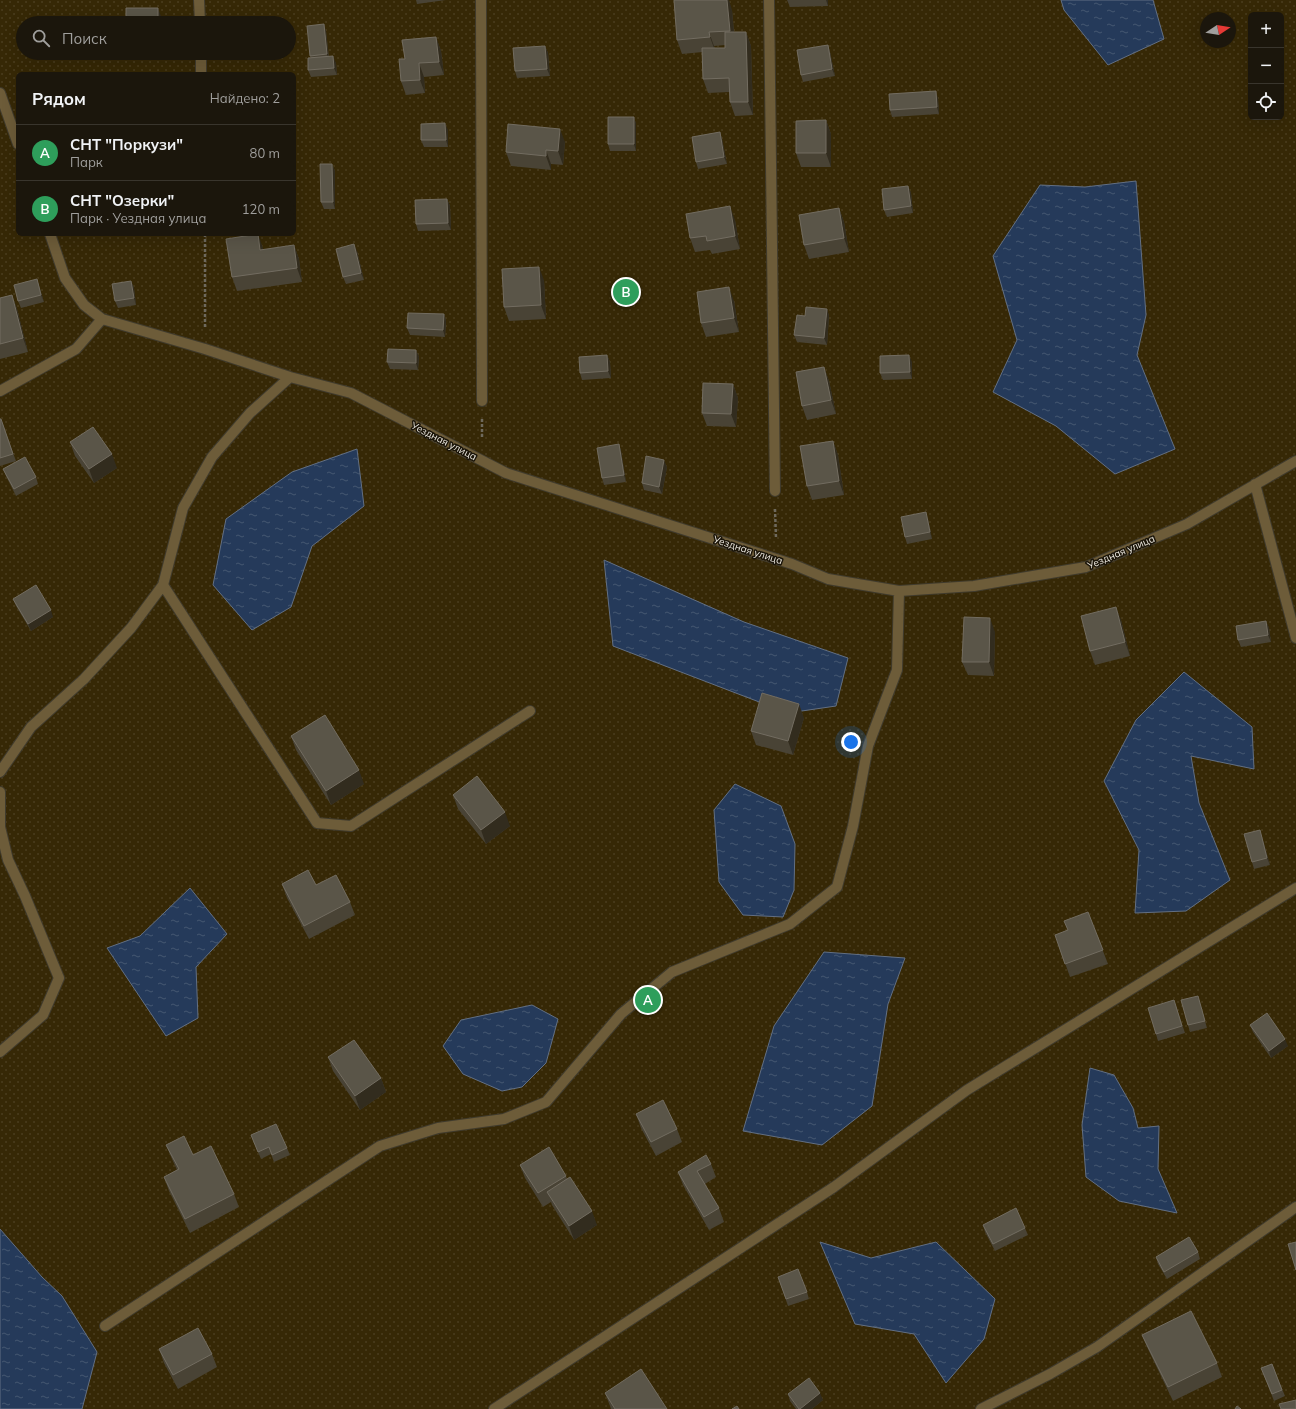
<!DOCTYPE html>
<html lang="ru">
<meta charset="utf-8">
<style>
:root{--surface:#1b160c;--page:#241f15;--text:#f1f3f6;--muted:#a09f9d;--line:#39352d;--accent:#8db9fc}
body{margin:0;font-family:Mulish,sans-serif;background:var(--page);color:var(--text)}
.controls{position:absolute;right:12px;top:12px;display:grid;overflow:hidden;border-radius:6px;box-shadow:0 4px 16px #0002}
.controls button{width:36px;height:36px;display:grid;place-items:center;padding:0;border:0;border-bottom:1px solid var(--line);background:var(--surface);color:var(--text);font:20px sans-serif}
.compass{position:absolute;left:1200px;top:12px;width:36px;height:36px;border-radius:50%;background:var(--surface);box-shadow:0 4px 16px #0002;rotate:78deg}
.you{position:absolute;left:851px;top:742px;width:14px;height:14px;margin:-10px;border:3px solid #fff;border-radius:50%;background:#1a73e8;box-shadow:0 0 0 6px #1a73e833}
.badge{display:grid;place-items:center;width:26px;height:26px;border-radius:50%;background:var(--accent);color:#fff;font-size:13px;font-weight:700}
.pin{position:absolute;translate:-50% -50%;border:2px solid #fff;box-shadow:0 1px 4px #0006}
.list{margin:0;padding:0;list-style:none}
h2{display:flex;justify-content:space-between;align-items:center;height:52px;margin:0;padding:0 16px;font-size:17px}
h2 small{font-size:13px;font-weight:400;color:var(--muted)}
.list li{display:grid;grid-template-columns:26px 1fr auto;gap:12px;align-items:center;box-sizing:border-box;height:56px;padding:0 16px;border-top:1px solid var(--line)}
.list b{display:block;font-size:15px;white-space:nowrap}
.list p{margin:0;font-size:13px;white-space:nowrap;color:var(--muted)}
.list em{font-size:13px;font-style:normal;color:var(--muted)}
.icon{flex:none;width:22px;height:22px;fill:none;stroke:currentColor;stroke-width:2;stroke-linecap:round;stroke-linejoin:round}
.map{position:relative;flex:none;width:1296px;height:1409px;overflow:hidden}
.search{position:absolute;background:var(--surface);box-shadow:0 4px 16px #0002;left:16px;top:16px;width:280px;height:44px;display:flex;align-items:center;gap:10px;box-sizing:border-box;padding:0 14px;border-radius:22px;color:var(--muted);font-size:15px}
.panel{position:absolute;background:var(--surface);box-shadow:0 4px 16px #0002;left:16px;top:72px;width:280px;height:164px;border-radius:6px}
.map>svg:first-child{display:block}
</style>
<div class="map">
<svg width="1296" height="1409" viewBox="0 0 1296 1409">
<defs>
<pattern id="grass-dots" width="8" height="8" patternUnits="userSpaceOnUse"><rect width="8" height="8" fill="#362806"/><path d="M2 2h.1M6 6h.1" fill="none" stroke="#4a3d1e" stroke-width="1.8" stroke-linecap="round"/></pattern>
<pattern id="water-ripples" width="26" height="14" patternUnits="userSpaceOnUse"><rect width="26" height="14" fill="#253a5a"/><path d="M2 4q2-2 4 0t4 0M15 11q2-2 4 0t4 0" fill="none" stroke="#455771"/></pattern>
</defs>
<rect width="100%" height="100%" fill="#241e10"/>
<path fill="url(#grass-dots)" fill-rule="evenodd" d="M 0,0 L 1296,0 L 1296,1409 L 0,1409 ZM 1251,15 L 1281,15 L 1281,117 L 1251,117 ZM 1206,18 L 1230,18 L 1230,42 L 1206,42 ZM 23,23 L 289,23 L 289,53 L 23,53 ZM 18,74 L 294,74 L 294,234 L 18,234 Z"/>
<path fill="url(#water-ripples)" stroke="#626f83" d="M 1061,0 L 1153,0 L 1164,39 L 1108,65 L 1064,10 Z
M 1136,181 L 1146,315 L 1137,355 L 1175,449 L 1115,474 L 1056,426 L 993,392 L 1017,340 L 993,256 L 1040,185 L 1085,187 Z
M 357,449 L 364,506 L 312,546 L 291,607 L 252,630 L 213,585 L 226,519 L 292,472 Z
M 604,560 L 744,622 L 848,658 L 836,706 L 788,713 L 613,646 Z
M 1184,672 L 1252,727 L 1254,769 L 1191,756 L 1199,803 L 1230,880 L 1186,911 L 1135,913 L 1139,850 L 1104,781 L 1136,720 Z
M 735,784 L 781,806 L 795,844 L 794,890 L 783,917 L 743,915 L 719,882 L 714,810 Z
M 190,888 L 227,934 L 196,967 L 198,1018 L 166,1036 L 107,948 L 140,936 Z
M 824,952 L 905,958 L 888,1004 L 872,1106 L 822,1145 L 743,1131 L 774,1026 Z
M 532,1005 L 558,1019 L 546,1063 L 522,1087 L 502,1091 L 463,1074 L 443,1046 L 461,1020 Z
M 1090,1068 L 1114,1075 L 1133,1108 L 1138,1128 L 1159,1126 L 1158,1169 L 1177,1213 L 1119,1201 L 1086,1177 L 1082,1125 Z
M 0,1229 L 42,1277 L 62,1296 L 97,1352 L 82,1409 L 0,1409 Z
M 820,1242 L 871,1258 L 936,1242 L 995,1299 L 984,1339 L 946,1383 L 914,1334 L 855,1324 Z"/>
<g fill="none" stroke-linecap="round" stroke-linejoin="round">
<defs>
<path id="minor" d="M 199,0 L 200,23
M 481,0 L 482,401
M 769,0 L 775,491
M 201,53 L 201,74
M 0,93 L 18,144
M 50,234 L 65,278 L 84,305 L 102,319 L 205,349 L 290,377 L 351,393 L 506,473 L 792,564 L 828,579 L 899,591 L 974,586 L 1086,567 L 1187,524 L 1296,461
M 0,391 L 76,349 L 102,319
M 1255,484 L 1296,638
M 163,585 L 317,823 L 351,826 L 530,711
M 0,772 L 31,727 L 84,679 L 131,628 L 163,585 L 183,508 L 212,457 L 250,413 L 290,377
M 0,792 L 0,827 L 8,860 L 25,896 L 59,978 L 43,1015 L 0,1052
M 105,1326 L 380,1146 L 438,1128 L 504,1119 L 546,1102 L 621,1014 L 672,972 L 790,924 L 837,887 L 853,826 L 868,746 L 897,670 L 899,591
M 494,1409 L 834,1187 L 967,1090 L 1296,888
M 981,1409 L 1050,1374 L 1097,1347 L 1296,1207"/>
</defs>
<use href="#minor" stroke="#403b2d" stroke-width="12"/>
<path stroke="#6e695d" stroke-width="2.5" stroke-dasharray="3 2" stroke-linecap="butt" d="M 205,234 L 205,329
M 482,419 L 482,438
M 775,509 L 776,538"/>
<use href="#minor" stroke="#6d5c39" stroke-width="10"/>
</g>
<path fill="#494335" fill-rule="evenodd" d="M 416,0 L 446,0 L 417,4 Z
M 787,0 L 828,0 L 828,6 L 790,7 Z
M 732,10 L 734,32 L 746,32 L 751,46 L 753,115 L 735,116 L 730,102 L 730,92 L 708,93 L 703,79 L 703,52 L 682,54 L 677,40 ZM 725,45 L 725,48 L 715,48 L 714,46 Z
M 326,31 L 329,57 L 336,63 L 337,75 L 311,77 L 308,70 L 311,58 L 310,56 Z
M 436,37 L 441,51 L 444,75 L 424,77 L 425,93 L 406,95 L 401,81 L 405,59 Z
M 828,45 L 830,52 L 835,76 L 803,82 L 801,75 Z
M 545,46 L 548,53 L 550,76 L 517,78 L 515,71 Z
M 35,53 L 64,53 L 64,54 L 36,54 Z
M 938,98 L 939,114 L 892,117 L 890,110 Z
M 634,117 L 636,124 L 636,151 L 610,151 L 608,144 Z
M 826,120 L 831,134 L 831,167 L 801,167 L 796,153 Z
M 448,130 L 448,147 L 424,147 L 421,140 Z
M 720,132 L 722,139 L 727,164 L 698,169 L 696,162 Z
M 565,142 L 563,165 L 551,164 L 551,170 L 511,166 L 506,152 Z
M 332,164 L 335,171 L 335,209 L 324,209 L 321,202 Z
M 908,186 L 911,193 L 913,213 L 887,217 L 884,210 Z
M 447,199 L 450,206 L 451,230 L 418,231 L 416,224 Z
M 839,208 L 844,222 L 849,252 L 809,259 L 804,245 Z
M 735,220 L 740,249 L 712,254 L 710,250 L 695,252 L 690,238 Z
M 294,245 L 299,259 L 302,282 L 237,291 L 232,277 L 263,248 L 263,250 Z
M 357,251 L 364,280 L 346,284 L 343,277 Z
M 37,279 L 44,302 L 21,308 L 18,301 Z
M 544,280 L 546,319 L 509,321 L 504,307 Z
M 131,281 L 134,288 L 136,305 L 118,308 L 115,301 Z
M 12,295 L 17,309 L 28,352 L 0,359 L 0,298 Z
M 734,301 L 739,332 L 706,337 L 701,323 Z
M 827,309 L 829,316 L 827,345 L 797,342 L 794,335 L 805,316 Z
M 444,314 L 446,321 L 445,337 L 410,335 L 407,328 Z
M 416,350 L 419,357 L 418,370 L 390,369 L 387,362 Z
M 607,355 L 610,362 L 611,378 L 582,380 L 580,373 Z
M 912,362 L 912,379 L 883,380 L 880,373 Z
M 824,367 L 829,381 L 836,414 L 807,420 L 802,406 Z
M 733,384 L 738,398 L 736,427 L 707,426 L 702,413 Z
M 0,419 L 1,419 L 16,461 L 0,466 Z
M 833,441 L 838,455 L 844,495 L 812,500 L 807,486 Z
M 70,442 L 117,468 L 94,483 L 75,456 Z
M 619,444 L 621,451 L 626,482 L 604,485 L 602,478 Z
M 667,467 L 662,494 L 644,490 L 642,483 Z
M 3,469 L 36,477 L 38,484 L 16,496 L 6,476 Z
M 928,519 L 932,539 L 907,544 L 905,537 Z
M 13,599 L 53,617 L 31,631 L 16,606 Z
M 1121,620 L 1130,656 L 1095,665 L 1090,651 Z
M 1266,621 L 1269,628 L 1271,642 L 1241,647 L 1238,640 Z
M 995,632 L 994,676 L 968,675 L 962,662 Z
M 804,718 L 793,755 L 756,745 L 751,731 Z
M 291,736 L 364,784 L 331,805 L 296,750 Z
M 453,795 L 510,826 L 486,844 L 458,809 Z
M 1262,837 L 1270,865 L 1254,869 L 1252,862 Z
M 282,884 L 316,885 L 350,902 L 355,915 L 309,939 L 287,898 Z
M 1088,912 L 1108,964 L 1070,977 L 1055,935 L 1068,930 Z
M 1198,996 L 1200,1003 L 1207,1028 L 1190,1032 L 1188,1025 Z
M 1174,1000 L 1185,1033 L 1158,1041 L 1156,1034 Z
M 1250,1025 L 1288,1046 L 1271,1058 L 1253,1032 Z
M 328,1057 L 381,1078 L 386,1092 L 360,1110 L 333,1071 Z
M 636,1114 L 677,1129 L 682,1142 L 656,1156 L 641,1128 Z
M 251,1135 L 287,1148 L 290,1155 L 274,1162 L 271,1154 L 261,1159 Z
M 166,1145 L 193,1155 L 234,1194 L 239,1207 L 190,1233 L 169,1191 L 164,1177 L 177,1170 L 172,1159 Z
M 711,1164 L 716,1177 L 705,1184 L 719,1208 L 724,1222 L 709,1230 L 683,1185 L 678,1172 Z
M 520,1165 L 566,1176 L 567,1179 L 597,1225 L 574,1240 L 552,1205 L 551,1202 L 543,1207 L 525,1178 Z
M 983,1225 L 1025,1228 L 1028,1235 L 995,1251 L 985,1232 Z
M 1198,1252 L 1200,1259 L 1167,1279 L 1158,1264 L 1156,1257 Z
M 778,1277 L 807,1292 L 809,1299 L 788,1306 Z
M 1142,1335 L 1217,1363 L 1222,1377 L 1173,1401 L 1148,1349 Z
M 159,1349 L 212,1354 L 217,1367 L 178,1389 L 164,1363 Z
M 1272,1364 L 1285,1396 L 1274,1401 L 1261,1368 Z
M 605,1393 L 667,1409 L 611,1409 L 610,1406 Z
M 788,1394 L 823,1400 L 812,1409 L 796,1409 L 790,1401 Z"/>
<path fill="#322c1e" d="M 727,0 L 729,0 L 732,10 L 735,44 L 730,31 Z
M 826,0 L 828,0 L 828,6 Z
M 158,8 L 163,22 L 163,23 L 158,23 Z
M 324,24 L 326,31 L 329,61 L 327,54 Z
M 709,32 L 714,46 L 715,51 L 710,37 Z
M 746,32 L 751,46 L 753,115 L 748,102 Z
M 436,37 L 441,51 L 444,75 L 439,62 Z
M 828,45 L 830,52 L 835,76 L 832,69 Z
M 545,46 L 548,53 L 550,76 L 547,69 Z
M 333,56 L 336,63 L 337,75 L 334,68 Z
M 419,63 L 424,77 L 425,93 L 420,80 Z
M 936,91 L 938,98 L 939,114 L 937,107 Z
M 634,117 L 636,124 L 636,151 L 634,144 Z
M 826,120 L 831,134 L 831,167 L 826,153 Z
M 445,123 L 448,130 L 448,147 L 446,140 Z
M 560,129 L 565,142 L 563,165 L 558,151 Z
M 720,132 L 722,139 L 727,164 L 724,157 Z
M 546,150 L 551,164 L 551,170 L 546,156 Z
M 332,164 L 335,171 L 335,209 L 333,202 Z
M 908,186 L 911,193 L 913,213 L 911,206 Z
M 447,199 L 450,206 L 451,230 L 448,223 Z
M 730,206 L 735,220 L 740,249 L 735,236 Z
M 839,208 L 844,222 L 849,252 L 844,238 Z
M 258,234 L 263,248 L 265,264 L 260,250 Z
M 354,244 L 357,251 L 364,280 L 361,273 Z
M 294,245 L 299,259 L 302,282 L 297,268 Z
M 539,267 L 544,280 L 546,319 L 541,305 Z
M 37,279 L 39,286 L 44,302 L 41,295 Z
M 131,281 L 134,288 L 136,305 L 134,298 Z
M 729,287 L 734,301 L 739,332 L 734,318 Z
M 12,295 L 17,309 L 28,352 L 23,338 Z
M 827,309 L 829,316 L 827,345 L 824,338 Z
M 444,314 L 446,321 L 445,337 L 443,330 Z
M 416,350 L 419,357 L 418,370 L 416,363 Z
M 607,355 L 610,362 L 611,378 L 608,371 Z
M 909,355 L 912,362 L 912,379 L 910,372 Z
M 824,367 L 829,381 L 836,414 L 831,400 Z
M 733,384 L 738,398 L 736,427 L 731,414 Z
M 833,441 L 838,455 L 844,495 L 839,481 Z
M 619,444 L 621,451 L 626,482 L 624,475 Z
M 112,454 L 117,468 L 94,483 L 89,469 Z
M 664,460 L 667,467 L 662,494 L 659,487 Z
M 926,512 L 928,519 L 932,539 L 930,532 Z
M 1116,607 L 1121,620 L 1130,656 L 1125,642 Z
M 51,610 L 53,617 L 31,631 L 28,624 Z
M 990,618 L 995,632 L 994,676 L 989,662 Z
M 1266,621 L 1269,628 L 1271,642 L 1268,635 Z
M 799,704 L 804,718 L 793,755 L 788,741 Z
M 359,770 L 364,784 L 331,805 L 326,791 Z
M 505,812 L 510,826 L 486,844 L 481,830 Z
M 1260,830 L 1270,865 L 1267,858 Z
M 1285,1039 L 1288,1046 L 1271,1058 L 1269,1051 Z
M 381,1078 L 386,1092 L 360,1110 L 355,1096 Z
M 592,1211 L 597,1225 L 574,1240 L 569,1226 Z
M 820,1393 L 823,1400 L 812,1409 L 800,1409 Z"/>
<path fill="#5a5548" stroke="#726c60" d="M 674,0 L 727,0 L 730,31 L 709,32 L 710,37 L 677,40 Z
M 126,8 L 158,8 L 158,23 L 126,23 Z
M 324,24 L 327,54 L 310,56 L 307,26 Z
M 725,32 L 746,32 L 748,102 L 730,102 L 729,78 L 703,79 L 702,48 L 725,48 Z
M 436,37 L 439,62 L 419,63 L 420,80 L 401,81 L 399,59 L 405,59 L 402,40 Z
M 828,45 L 832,69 L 801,75 L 797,50 Z
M 545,46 L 547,69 L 515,71 L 513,48 Z
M 333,56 L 334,68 L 308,70 L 308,58 Z
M 936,91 L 937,107 L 890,110 L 889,94 Z
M 608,117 L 634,117 L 634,144 L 608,144 Z
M 826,120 L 826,153 L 796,153 L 796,121 Z
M 445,123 L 446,140 L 421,140 L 421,124 Z
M 508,124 L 560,129 L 558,151 L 546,150 L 546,156 L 506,152 Z
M 720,132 L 724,157 L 696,162 L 692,137 Z
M 320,164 L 332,164 L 333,202 L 321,202 Z
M 908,186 L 911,206 L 884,210 L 882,189 Z
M 447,199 L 448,223 L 416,224 L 415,200 Z
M 730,206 L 735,236 L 707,241 L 706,236 L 690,238 L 686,214 Z
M 839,208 L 844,238 L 804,245 L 799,215 Z
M 258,234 L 260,250 L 294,245 L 297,268 L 232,277 L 226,239 Z
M 354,244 L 361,273 L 343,277 L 336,249 Z
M 539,267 L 541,305 L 504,307 L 502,269 Z
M 37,279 L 41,295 L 18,301 L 14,285 Z
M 131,281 L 134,298 L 115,301 L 112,284 Z
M 729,287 L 734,318 L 701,323 L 697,292 Z
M 12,295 L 23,338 L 0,344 L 0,298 Z
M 806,307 L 827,309 L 824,338 L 794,335 L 797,315 L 805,316 Z
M 408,313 L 444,314 L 443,330 L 407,328 Z
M 388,349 L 416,350 L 416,363 L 387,362 Z
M 607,355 L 608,371 L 580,373 L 579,357 Z
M 909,355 L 910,372 L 880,373 L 880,356 Z
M 824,367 L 831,400 L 802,406 L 796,372 Z
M 703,383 L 733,384 L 731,414 L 702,413 Z
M 0,419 L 1,419 L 13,454 L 0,458 Z
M 93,427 L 112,454 L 89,469 L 70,442 Z
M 833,441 L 839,481 L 807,486 L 800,446 Z
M 619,444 L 624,475 L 602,478 L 597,448 Z
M 646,456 L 664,460 L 659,487 L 642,483 Z
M 25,457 L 36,477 L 14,489 L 3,469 Z
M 926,512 L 930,532 L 905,537 L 901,517 Z
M 36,585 L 51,610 L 28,624 L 13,599 Z
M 1116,607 L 1125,642 L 1090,651 L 1081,616 Z
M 964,617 L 990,618 L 989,662 L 962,662 Z
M 1266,621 L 1268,635 L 1238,640 L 1236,626 Z
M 762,693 L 799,704 L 788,741 L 751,731 Z
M 325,715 L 359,770 L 326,791 L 291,736 Z
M 477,776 L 505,812 L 481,830 L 453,795 Z
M 1260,830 L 1267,858 L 1252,862 L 1244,834 Z
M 308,870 L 316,885 L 336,875 L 350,902 L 304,926 L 282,884 Z
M 1088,912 L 1103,950 L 1065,964 L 1055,935 L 1068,930 L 1064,921 Z
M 1198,996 L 1205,1021 L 1188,1025 L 1181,1000 Z
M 1174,1000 L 1182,1026 L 1156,1034 L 1148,1008 Z
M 1267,1013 L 1285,1039 L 1269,1051 L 1250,1025 Z
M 354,1040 L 381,1078 L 355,1096 L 328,1057 Z
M 663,1100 L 677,1129 L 651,1142 L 636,1114 Z
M 276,1124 L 287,1148 L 272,1155 L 269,1147 L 258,1152 L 251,1135 Z
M 184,1136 L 193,1155 L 211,1146 L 234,1194 L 185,1219 L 164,1177 L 179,1169 L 166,1145 Z
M 549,1147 L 566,1176 L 538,1193 L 520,1165 Z
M 706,1155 L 711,1164 L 697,1171 L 719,1208 L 704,1217 L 678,1172 Z
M 570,1177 L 592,1211 L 569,1226 L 547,1192 Z
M 1016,1208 L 1025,1228 L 993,1244 L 983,1225 Z
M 1189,1237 L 1198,1252 L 1164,1272 L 1156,1257 Z
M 1296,1242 L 1296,1270 L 1288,1244 Z
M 798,1269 L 807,1292 L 786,1299 L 778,1277 Z
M 1191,1311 L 1217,1363 L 1168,1387 L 1142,1335 Z
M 198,1328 L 212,1354 L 173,1375 L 159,1349 Z
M 1272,1364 L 1282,1390 L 1272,1394 L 1261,1368 Z
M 641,1369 L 667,1409 L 615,1409 L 605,1393 Z
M 809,1378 L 820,1393 L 800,1409 L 799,1409 L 788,1394 Z
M 1296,1400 L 1296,1409 L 1281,1409 L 1279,1404 Z
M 737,1406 L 739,1409 L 732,1409 Z
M 1237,1406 L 1241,1409 L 1235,1409 Z"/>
<g text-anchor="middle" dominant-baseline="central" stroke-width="3" stroke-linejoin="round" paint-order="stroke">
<g font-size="10" fill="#efebe2" stroke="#1a1408">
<text transform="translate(444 441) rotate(27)">Уездная улица</text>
<text transform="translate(748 550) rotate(18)">Уездная улица</text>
<text transform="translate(1121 552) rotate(-23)">Уездная улица</text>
</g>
</g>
</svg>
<div class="controls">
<button>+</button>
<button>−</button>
<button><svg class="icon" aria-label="locate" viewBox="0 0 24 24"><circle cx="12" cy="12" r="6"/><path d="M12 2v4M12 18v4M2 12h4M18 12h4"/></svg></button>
</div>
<svg class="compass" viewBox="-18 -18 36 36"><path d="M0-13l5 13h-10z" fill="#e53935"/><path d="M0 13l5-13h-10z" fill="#a09f9d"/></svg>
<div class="you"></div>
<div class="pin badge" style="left:648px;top:1000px;background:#2e9e5b">A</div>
<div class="pin badge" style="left:626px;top:292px;background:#2e9e5b">B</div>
<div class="search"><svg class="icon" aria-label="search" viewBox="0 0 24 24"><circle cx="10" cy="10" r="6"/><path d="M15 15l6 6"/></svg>Поиск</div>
<section class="panel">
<h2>Рядом<small>Найдено: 2</small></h2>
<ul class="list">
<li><span class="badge" style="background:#2e9e5b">A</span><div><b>СНТ &quot;Поркузи&quot;</b><p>Парк</p></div><em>80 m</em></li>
<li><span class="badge" style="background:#2e9e5b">B</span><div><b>СНТ &quot;Озерки&quot;</b><p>Парк · Уездная улица</p></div><em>120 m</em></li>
</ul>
</section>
</div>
